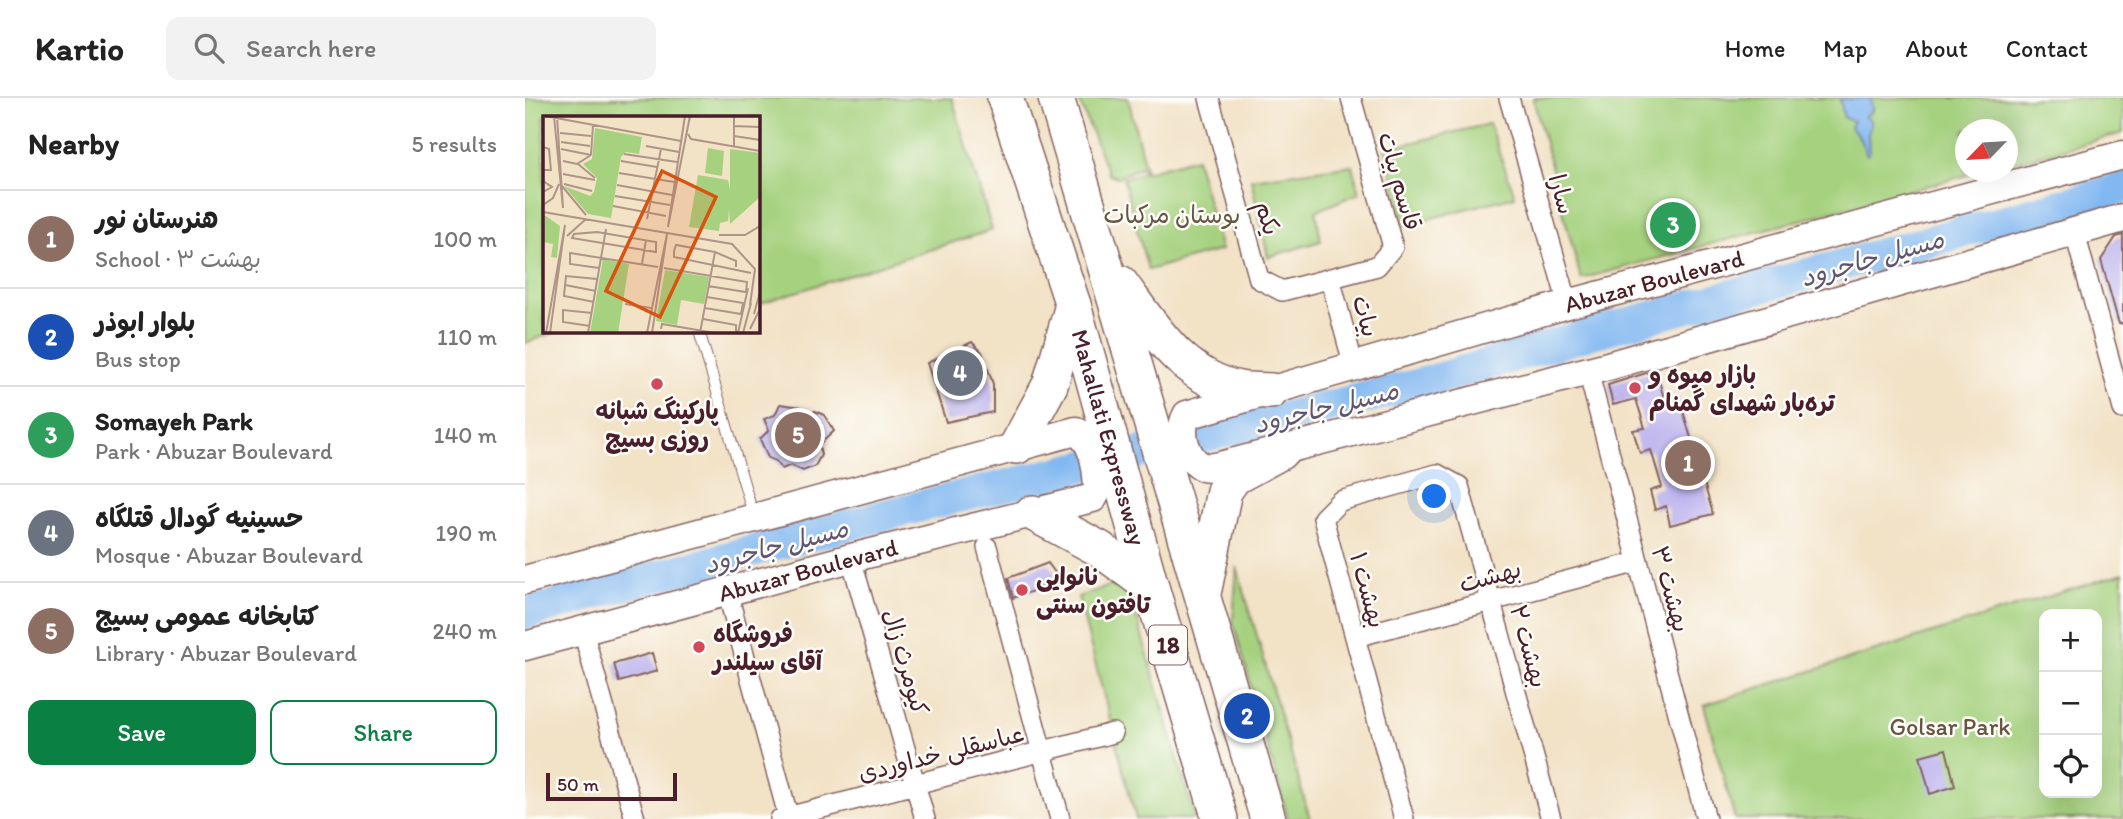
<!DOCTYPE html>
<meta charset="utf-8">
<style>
:root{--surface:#fff;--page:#f2f2f2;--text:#222;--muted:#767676;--line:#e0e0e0;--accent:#0b8043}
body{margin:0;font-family:Itim,"Playpen Sans Arabic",sans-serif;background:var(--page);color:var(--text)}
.controls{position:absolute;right:21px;bottom:21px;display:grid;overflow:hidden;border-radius:14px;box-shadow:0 7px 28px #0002}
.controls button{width:63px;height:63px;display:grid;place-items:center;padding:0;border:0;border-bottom:2px solid var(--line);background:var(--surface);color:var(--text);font:35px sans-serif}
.compass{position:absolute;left:1430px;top:21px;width:63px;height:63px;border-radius:50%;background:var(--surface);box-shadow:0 7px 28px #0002;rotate:245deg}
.scale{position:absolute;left:21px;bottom:18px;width:131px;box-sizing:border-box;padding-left:7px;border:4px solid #4a1f2b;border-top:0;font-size:19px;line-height:24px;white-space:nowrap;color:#4a1f2b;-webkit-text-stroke:5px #fdfcf7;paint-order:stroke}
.you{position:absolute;left:910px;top:399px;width:24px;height:24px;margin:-18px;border:5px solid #fff;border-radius:50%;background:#1a73e8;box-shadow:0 0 0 10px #1a73e833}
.badge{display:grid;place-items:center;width:46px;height:46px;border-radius:50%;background:var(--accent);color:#fff;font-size:23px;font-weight:700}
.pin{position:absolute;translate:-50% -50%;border:4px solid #fff;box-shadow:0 2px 7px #0006}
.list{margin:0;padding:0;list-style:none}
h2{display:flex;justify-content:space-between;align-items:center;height:91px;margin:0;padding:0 28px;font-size:30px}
h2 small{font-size:23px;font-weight:400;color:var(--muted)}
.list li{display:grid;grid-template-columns:46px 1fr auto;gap:21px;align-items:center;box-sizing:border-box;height:98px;padding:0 28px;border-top:2px solid var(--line)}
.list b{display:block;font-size:26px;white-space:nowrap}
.list p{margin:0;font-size:23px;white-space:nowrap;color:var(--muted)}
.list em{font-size:23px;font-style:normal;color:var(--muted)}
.actions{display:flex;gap:14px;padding:21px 28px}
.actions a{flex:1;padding:16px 0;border:2px solid var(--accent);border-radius:14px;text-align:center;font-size:24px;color:var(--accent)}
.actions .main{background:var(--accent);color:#fff}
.icon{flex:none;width:38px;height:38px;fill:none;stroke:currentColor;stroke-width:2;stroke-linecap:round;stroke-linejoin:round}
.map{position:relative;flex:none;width:1598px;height:721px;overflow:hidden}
header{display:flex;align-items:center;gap:42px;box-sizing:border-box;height:98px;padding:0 35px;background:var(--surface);border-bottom:2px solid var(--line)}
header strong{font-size:33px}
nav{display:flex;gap:38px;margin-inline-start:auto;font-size:24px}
.search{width:490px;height:63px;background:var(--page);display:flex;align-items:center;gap:18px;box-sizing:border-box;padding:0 24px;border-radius:14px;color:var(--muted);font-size:26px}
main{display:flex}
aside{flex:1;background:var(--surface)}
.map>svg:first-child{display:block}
</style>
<header>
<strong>Kartio</strong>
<div class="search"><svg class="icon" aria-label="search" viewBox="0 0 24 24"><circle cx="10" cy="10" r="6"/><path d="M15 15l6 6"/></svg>Search here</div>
<nav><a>Home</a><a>Map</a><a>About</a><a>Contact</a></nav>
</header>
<main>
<aside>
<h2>Nearby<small>5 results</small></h2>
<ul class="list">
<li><span class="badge" style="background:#8d6e63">1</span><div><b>هنرستان نور</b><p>School · بهشت ۳</p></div><em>100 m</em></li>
<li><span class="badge" style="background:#1a4fb4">2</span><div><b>بلوار ابوذر</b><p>Bus stop</p></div><em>110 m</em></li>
<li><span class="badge" style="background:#2e9e5b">3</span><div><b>Somayeh Park</b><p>Park · Abuzar Boulevard</p></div><em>140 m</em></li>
<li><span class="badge" style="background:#6b7280">4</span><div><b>حسینیه گودال قتلگاه</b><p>Mosque · Abuzar Boulevard</p></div><em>190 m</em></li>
<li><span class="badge" style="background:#8d6e63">5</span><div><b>کتابخانه عمومی بسیج</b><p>Library · Abuzar Boulevard</p></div><em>240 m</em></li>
</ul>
<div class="actions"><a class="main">Save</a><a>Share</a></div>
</aside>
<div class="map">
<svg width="1598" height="721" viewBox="0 0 1598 721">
<rect width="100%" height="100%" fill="#fdfcf7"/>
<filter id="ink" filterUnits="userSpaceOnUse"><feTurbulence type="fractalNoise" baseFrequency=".0143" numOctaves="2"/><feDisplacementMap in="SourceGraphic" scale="14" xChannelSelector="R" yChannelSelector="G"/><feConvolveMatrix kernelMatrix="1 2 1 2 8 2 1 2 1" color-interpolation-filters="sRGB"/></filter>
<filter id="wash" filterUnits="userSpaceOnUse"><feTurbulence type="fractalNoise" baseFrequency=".00686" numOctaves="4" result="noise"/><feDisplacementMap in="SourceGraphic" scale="28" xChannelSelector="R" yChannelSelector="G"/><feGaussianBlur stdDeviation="1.57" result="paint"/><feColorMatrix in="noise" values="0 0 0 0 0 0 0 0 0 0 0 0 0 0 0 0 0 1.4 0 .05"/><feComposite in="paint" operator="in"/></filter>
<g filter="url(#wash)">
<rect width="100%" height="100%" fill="#f2e2c6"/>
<path fill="#a6d27f" stroke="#787855" stroke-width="2" fill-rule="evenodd" d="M 0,0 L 427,0 L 467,132 L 233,206 L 233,19 L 19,19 L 19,233 L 33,233 L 0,245 Z
M 553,0 L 603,0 L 621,74 L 671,60 L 696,152 L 623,172 L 598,80 L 620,74 L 616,69 L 593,79 L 584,77 Z
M 1008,0 L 1598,0 L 1598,35 L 1483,66 L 1482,32 L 1440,32 L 1440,74 L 1454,74 L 1056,181 Z
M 964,26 L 990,98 L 880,127 L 860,51 Z
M 827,67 L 834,95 L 791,113 L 796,143 L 743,159 L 726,81 Z
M 712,469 L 785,721 L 763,721 L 708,523 Z
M 1598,475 L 1598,721 L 1210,721 L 1179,607 ZM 1519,516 L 1572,516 L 1572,695 L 1519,695 Z
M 601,482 L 670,721 L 611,721 L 553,499 Z"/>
<path fill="#82b8f1" stroke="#666c8e" stroke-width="2" d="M 1346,0 L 1347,13 L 1340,19 L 1346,23 L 1343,36 L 1344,56 L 1342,57 L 1333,37 L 1325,29 L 1328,23 L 1319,20 L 1315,1 Z"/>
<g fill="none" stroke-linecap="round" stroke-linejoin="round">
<path stroke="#82b8f1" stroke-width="32" d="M 0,516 L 114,483 L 368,415 L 895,286 L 1064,236 L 1598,90"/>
</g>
<g id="blocks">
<path fill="#bcb2ee" d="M 1598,137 L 1598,225 L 1594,226 L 1576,162 L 1591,139 Z
M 447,244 L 457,254 L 468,286 L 468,314 L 421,324 L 402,265 Z
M 1131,272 L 1140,304 L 1154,299 L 1188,416 L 1145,427 L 1141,408 L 1130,412 L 1125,393 L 1137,389 L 1126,352 L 1115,355 L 1108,332 L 1120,330 L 1111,301 L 1088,307 L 1083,287 Z
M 255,306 L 276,309 L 282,318 L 290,313 L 299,317 L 309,333 L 294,347 L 296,357 L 290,368 L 278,373 L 266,367 L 257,371 L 251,363 L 243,360 L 235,341 L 244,332 L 239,321 L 250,317 Z
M 523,465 L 536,483 L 488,500 L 483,480 Z
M 127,555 L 132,573 L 94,584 L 89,566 Z
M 1421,651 L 1430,688 L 1405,696 L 1395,658 Z"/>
</g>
</g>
<g filter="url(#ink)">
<use href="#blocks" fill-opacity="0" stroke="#856361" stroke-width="2"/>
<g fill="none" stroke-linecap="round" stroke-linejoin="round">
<defs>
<path id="lane" d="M 174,233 L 228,416"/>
<path id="street" d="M 684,0 L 734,181 L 757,193 L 852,168 L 868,149 L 826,0
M 984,0 L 1043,206
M 1549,132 L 1598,311
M 805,180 L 829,269
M 1063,273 L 1181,721
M 462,449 L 535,721
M 326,460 L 400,721
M 202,493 L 264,721
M 58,533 L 110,721
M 830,539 L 1113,464
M 255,721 L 588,635
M 879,721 L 798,420 L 815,403 L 912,376 L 934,388 L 1026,721"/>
<path id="secondary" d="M 1598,57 L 1043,206 L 662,317 C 653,333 660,361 678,369 C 683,371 689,369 695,368 L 1083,268 L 1598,120
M 0,482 L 551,333 C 570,344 572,371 573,391 L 568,400 L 326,460 L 0,548"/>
<g id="highway">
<path id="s1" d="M 480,0 L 548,207 L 626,489 L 695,721"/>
<path d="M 531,0 L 743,721"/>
<path d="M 595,185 C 627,228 657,280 714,291 C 724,293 736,292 746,293"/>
<path d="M 492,348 L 525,287 L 548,207"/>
<path d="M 508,415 L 575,451 L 626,489"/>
<path d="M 679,491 L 699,393 L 709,379 L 755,354"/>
</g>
</defs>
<use href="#lane" stroke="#856361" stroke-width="12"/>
<use href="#street" stroke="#856361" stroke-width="22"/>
<use href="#secondary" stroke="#856361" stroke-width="31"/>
<use href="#highway" stroke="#856361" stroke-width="38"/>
<use href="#lane" stroke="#fff" stroke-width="10"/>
<use href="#street" stroke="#fff" stroke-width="19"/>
<use href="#secondary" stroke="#fff" stroke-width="28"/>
<use href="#highway" stroke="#fff" stroke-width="35"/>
</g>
</g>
<g fill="#d1495b" stroke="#fdfcf7" stroke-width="2.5">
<circle cx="132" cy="286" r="7"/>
<circle cx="1110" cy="290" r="7"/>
<circle cx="497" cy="492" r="7"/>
<circle cx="174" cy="549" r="7"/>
</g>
<g text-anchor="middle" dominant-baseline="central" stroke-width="5" stroke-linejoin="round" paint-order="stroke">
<rect fill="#fdfcf7" stroke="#806168" stroke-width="2" x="624" y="527.5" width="38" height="39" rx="5"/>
<g font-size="23" font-weight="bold" fill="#4a1f2b">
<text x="643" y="547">18</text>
</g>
<g font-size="24" fill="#4a1f2b" stroke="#fdfcf7">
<text transform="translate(875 83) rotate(74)">قاسم بیات</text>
<text transform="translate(1037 96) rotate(74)">سارا</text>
<text transform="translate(743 120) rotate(74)">یکم</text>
<text transform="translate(1129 183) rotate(-15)">Abuzar Boulevard</text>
<text transform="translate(841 218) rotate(75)">بیات</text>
<text stroke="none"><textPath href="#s1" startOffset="355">Mahallati Expressway</textPath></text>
<text transform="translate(283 472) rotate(-15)">Abuzar Boulevard</text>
<text transform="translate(965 478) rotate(-15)">بهشت</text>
<text transform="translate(1146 491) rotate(75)">بهشت ۳</text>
<text transform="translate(843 492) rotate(75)">بهشت ۱</text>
<text transform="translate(1004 548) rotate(75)">بهشت ۲</text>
<text transform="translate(381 564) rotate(74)">کیومرث زال</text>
<text transform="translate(416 655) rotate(-14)">عباسقلی خداوردی</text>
</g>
<g font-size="24" fill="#654" stroke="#fdfcf7">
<text x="647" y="116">بوستان مرکبات</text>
<text x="1425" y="628">Golsar Park</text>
</g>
<g font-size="24" font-weight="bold" fill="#4a1f2b" stroke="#fdfcf7" text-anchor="start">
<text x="1124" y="276">بازار میوه و<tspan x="1124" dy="28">تره‌بار شهدای گمنام</tspan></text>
<text x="132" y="312" text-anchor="middle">پارکینگ شبانه<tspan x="132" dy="28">روزی بسیج</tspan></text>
<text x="511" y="478">نانوایی<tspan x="511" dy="28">تافتون سنتی</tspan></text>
<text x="188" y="535">فروشگاه<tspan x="188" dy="28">آقای سیلندر</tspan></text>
</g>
<g font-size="26" font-style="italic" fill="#5e5570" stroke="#fdfcf7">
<text transform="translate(1347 160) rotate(-16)">مسیل جاجرود</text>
<text transform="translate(801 309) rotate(-14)">مسیل جاجرود</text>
<text transform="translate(251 448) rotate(-15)">مسیل جاجرود</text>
</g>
</g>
<g transform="translate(18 18)">
<rect width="217" height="217" fill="#f2e2c6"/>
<path d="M 52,12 L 99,21 L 96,38 L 83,36 L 78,41 L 68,102 L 45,98 L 21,70 L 47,80 L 51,76 L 54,62 L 40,48 L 49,43 ZM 165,32 L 181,35 L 179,60 L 162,57 ZM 187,33 L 217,37 L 217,81 L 187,108 L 186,94 L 185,105 L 177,107 L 176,115 L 146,111 L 155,59 L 185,64 L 187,74 ZM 0,98 L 17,110 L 14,142 L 8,141 L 10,128 L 0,126 ZM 60,143 L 86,148 L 75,217 L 47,217 ZM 122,154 L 166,161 L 161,188 L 138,184 L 134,209 L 113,205 Z" fill="#a6d27f"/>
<path fill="none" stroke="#af9488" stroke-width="2" d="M 2,0 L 138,25M 11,0 L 20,92 L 14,0M 142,0 L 125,111 L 147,0M 191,10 L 217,11M 17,17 L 48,20M 145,18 L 148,23 L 217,35M 191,20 L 217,24M 18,26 L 47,30M 103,30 L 136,36M 191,30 L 191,0M 0,31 L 6,33 L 8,54 L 0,54M 18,33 L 48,39M 81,38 L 134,46M 48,39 L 50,9M 20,45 L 34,48 L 48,39M 78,45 L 114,51M 35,48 L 52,62M 76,57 L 131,66M 20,58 L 52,64M 0,65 L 9,71 L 0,76M 21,68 L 49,75M 74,69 L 129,79M 19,70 L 43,99M 72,80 L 127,89M 0,89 L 10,82 L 16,68M 70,90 L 123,100M 0,96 L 189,128 L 212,153 L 207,189M 104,103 L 118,33M 54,116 L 113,126 L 113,136 L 29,122 L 31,118 ZM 176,119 L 202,119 L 217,110M 24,120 L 43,103M 131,135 L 131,141 L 208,157M 131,135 L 133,129 L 172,136 L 193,145 L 193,151M 99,148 L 103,124M 56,152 L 27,148 L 27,137 L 115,151M 121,152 L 204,166 L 203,176 L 165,170M 22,169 L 53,175M 51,186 L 21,180 L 23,160 L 54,163M 82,188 L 108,192M 162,192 L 198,198 L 200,187 L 164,181M 211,198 L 217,176M 160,203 L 193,209 L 193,216M 47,210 L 20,206 L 20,194 L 49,197M 118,213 L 119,208 L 172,217M 207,213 L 217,193M 3,217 L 22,109 L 7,217M 45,217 L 63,113M 104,217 L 124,118 L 109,217M 157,217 L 172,136M 195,217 L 205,172M 200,217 L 208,187"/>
<path fill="#d8530f" fill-opacity="0.15" stroke="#d8530f" stroke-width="3.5" d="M 119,55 L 173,81 L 117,201 L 63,175 Z"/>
<rect width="217" height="217" fill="none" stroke="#4a1f2b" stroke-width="3.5"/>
</g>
</svg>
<div class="controls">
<button>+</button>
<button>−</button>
<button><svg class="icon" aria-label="locate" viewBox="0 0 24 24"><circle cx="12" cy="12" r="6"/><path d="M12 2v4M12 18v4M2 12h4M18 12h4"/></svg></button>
</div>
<svg class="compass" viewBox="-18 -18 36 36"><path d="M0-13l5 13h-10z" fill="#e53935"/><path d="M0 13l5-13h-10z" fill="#767676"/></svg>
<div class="scale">50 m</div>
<div class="you"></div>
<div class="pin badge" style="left:1163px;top:365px;background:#8d6e63">1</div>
<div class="pin badge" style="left:722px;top:618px;background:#1a4fb4">2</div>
<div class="pin badge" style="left:1148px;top:127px;background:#2e9e5b">3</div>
<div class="pin badge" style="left:435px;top:275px;background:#6b7280">4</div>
<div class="pin badge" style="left:273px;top:337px;background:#8d6e63">5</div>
</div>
</main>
